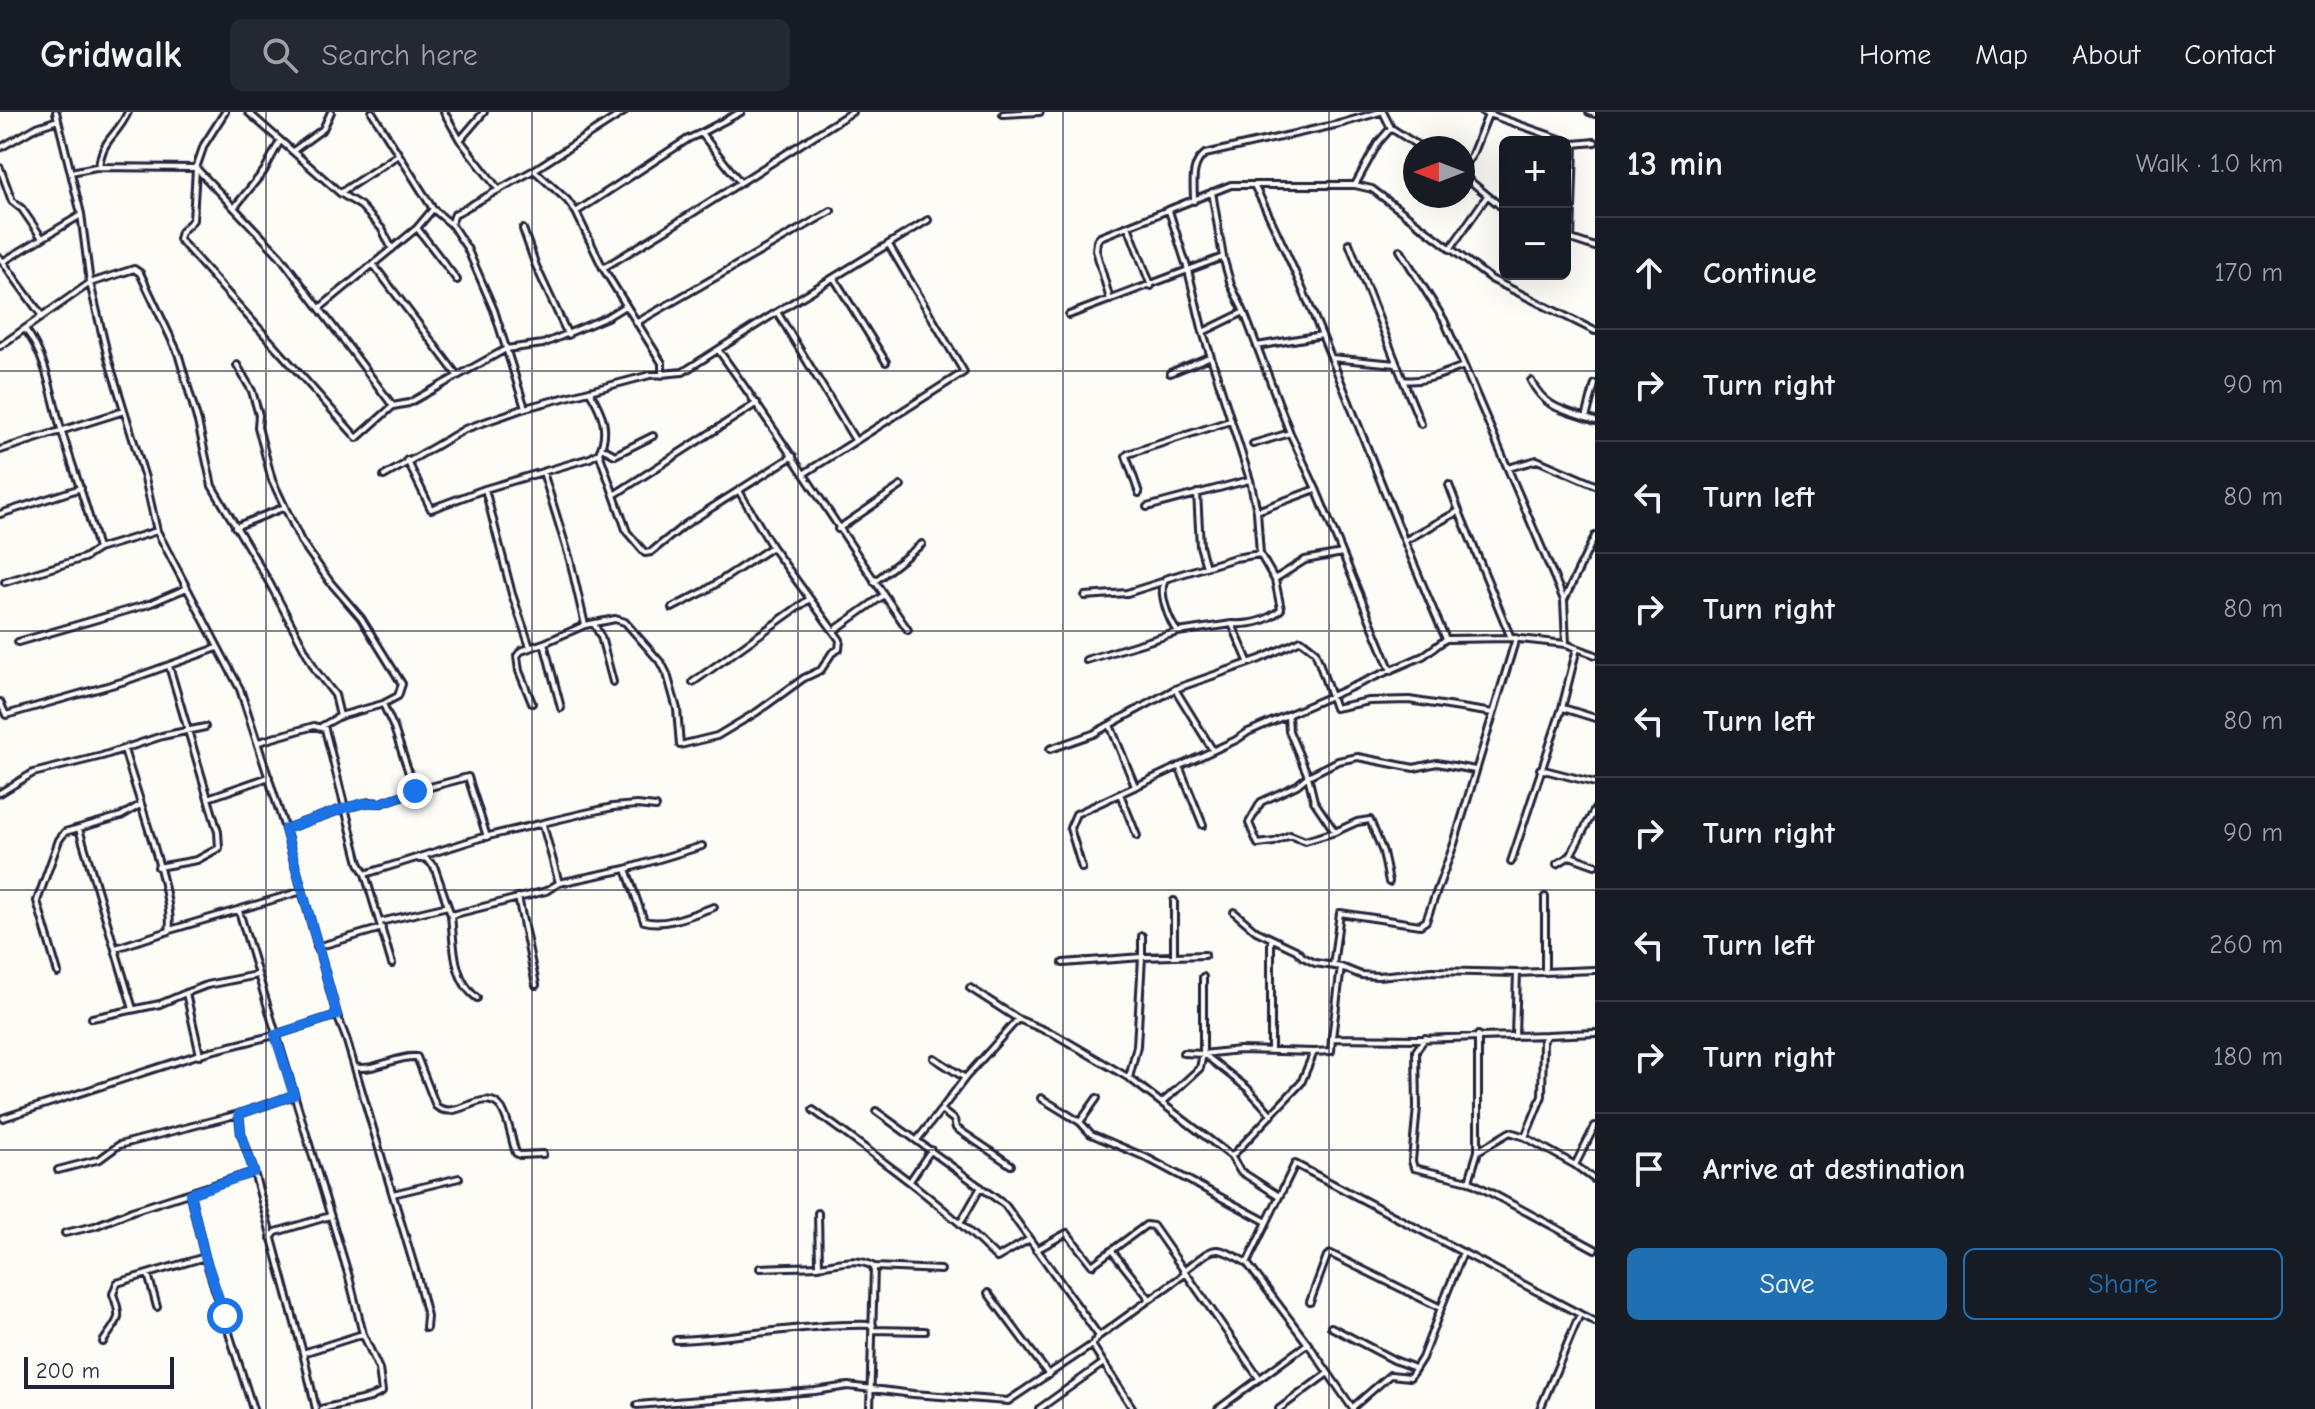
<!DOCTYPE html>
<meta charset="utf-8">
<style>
:root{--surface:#171b24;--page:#242831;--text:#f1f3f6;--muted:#9ea1a6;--line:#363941;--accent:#1f6fb2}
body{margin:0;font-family:"Comic Neue",sans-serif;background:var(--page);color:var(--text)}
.controls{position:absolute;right:24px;top:24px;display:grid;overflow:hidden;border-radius:12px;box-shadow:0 8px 32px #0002}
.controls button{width:72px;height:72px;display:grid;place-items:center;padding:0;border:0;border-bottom:2px solid var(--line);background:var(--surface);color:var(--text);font:40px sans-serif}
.compass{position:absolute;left:1403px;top:24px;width:72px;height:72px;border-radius:50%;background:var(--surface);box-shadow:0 8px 32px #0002;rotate:270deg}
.scale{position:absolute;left:24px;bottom:20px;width:150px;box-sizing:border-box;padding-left:8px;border:4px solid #22223b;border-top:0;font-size:22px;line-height:28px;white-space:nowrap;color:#22223b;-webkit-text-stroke:6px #fdfcf7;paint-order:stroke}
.stop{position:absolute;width:24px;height:24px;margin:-18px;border:6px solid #1a73e8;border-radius:50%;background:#fff}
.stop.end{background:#1a73e8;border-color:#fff;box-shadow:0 2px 8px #0008}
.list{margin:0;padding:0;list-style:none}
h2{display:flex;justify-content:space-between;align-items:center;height:104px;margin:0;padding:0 32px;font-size:34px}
h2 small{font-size:26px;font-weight:400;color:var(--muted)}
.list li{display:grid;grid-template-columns:52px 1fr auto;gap:24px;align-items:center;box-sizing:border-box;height:112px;padding:0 32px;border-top:2px solid var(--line)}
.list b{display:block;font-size:30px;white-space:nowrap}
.list em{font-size:26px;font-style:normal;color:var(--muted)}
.actions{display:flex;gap:16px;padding:24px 32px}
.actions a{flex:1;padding:18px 0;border:2px solid var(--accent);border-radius:12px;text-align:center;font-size:28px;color:var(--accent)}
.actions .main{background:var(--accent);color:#fff}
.icon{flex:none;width:44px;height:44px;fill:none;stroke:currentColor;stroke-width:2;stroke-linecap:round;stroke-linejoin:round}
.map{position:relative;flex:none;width:1595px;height:1297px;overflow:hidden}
header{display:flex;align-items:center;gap:48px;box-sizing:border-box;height:112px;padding:0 40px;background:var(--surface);border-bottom:2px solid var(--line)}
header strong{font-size:38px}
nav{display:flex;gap:44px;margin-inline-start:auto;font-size:28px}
.search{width:560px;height:72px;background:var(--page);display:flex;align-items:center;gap:20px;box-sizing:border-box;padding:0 28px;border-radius:12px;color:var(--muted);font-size:30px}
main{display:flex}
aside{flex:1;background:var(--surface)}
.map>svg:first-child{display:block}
</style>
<header>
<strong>Gridwalk</strong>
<div class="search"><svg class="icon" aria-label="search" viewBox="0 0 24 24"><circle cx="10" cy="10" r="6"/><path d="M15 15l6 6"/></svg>Search here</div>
<nav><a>Home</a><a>Map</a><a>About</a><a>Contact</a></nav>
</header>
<main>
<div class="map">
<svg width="1595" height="1297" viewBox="0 0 1595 1297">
<rect width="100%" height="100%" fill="#fdfcf7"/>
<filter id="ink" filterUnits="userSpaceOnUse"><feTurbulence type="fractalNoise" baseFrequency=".0125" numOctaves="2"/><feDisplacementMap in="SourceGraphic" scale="16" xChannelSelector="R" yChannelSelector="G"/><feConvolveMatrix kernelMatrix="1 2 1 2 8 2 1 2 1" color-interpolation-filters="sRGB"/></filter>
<g filter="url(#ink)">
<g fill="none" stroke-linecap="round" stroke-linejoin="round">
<defs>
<path id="minor" d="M 56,0 L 81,102 L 90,171 L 108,246 L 145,366 L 157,419 L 240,577 L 285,717 L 337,903 L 346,926 L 417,1164 L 427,1204 L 426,1216
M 225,0 L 204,33 L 196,56 L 193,108 L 181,120 L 179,127 L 357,326 L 393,294 L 409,291 L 506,237 L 543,232 L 607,205 L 625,194
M 248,0 L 340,81 L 361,94 L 382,117 L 392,137
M 372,0 L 433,97 L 451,112 L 467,136 L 494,198 L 525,296
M 444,0 L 460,28 L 499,78
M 1383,0 L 1391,16 L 1422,36
M 1483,0 L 1574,32 L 1595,30
M 1589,0 L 1595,2
M 1003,2 L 1040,0
M 701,21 L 741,0
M 460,28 L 484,0
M 0,36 L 37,15 L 58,8
M 293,39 L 323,17 L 331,0
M 1463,54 L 1471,45 L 1488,3
M 99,55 C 102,26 117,25 128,0
M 0,56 L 12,89 L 22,97 L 42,126
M 534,58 L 567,88 L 576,100 L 603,156 L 662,251 L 662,263
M 71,60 L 96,55 L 196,56 L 280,144 L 393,294
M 1463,63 L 1505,98
M 1254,73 C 1328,220 1379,377 1446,527
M 1355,73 L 1378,31 L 1391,16
M 1212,80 L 1223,145 L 1231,173 L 1244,200 L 1290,321 L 1316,377 L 1391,559
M 340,81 L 398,43
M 1194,89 C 1194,72 1190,53 1205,42 L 1339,12 L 1380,0
M 234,96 L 264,59 L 280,29
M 576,100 L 688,27 L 701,21 L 740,70
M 451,112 L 455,102 L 534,58 L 624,0
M 1128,114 L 1151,174
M 417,116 L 457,168
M 523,117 L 536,154 L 568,223
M 1565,125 L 1595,135
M 1571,127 L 1574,32
M 1349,131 L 1403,268 C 1424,271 1445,261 1464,254 L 1444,208 L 1400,138
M 1450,137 L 1487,84
M 1223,145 L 1188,158 L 1203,220 L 1250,368 L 1257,399 L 1316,377
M 0,146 L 42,204
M 4,149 L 81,103
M 373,152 L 457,263
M 603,156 C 688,106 768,52 852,0
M 834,166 L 886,250
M 1110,188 L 1096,138 L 1097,129 L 1100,125 L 1231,73 L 1355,73 L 1372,77 L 1491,167 L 1595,219
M 321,195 L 417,116 L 433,97
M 777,200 L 855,328
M 1069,203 L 1188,158 L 1169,99
M 636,211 L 831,99
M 25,217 C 46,243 52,285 61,317 C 73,357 88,396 98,437
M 1203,220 L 1244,200
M 0,234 L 90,171 L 134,157 L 140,161 L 178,241 L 198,310 L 212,374 L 269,470 L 316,559 L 335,583 L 340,604 L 322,614
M 1257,234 L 1322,223
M 719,239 C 785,330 844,425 908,518
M 1331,246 L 1396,252
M 237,253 L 252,279 L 259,303 L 258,315 L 272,368 L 301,429 L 330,470 L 361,506 L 402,572 L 398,584 L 383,592
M 1464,254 L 1564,488 L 1566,532
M 1170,261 L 1209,245
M 1403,268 L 1421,312
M 1531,269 C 1547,299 1566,298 1595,309
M 1586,306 L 1595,272
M 1253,332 L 1290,321
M 602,336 L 615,343 L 653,324
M 0,338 L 124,299
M 599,341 L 627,420 L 645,441 L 651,440 L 686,412 L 793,344
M 407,348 L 431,397 L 485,377 L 590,346 L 599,341 C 610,318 602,300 590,280
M 1508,356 L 1537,348 L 1595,373
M 543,360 L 570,448 L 585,513
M 805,361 L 964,260 L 889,133
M 384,364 L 465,317 L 525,296 L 650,263 L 683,260 L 777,200 L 928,108
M 1449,373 L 1459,399
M 485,377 L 512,482 L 530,535
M 1139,381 L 1126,344 L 1128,342 L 1230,309
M 1197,381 L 1200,434 L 1206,455
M 614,383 L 757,291
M 1147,395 L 1249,368
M 0,402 L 81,376
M 235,415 L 285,395
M 838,417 L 901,374
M 1406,428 L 1459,399 L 1511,526
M 1275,467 L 1305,448 L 1342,441
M 5,470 L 84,446 L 98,437 L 157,419
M 874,470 L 922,432
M 1085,484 L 1127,481 L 1162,470
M 1564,488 L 1595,424
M 672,496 L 705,479 L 772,435
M 594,512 L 601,525 L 613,570
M 1232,512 C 1250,513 1268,509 1281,497 L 1275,468 L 1260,442 L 1257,399
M 835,518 L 884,483
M 1178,520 C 1169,510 1158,480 1165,467 L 1235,446 L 1260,442
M 18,530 L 149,492 L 187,476
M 544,531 L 585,513 L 615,507 L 625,510 L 662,552 L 667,562 L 677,597 L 680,633 L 717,624 L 757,600 L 804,566 L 821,558 L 832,541 L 839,537 L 840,528 L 772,435 L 739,379
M 1086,548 L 1178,520 L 1232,512 L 1248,549
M 693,570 L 808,488
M 0,590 L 6,603 L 125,569 L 217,536
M 532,591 L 519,559 L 517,544 L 521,539 L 544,531 L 561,596
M 1563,596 L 1595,606
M 1288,604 L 1289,619 L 1308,664 L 1314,689 L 1335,720 L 1357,710 L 1370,708 L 1383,740 L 1389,770
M 1110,613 L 1135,674
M 259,630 L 314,614 L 325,617 L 359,751 L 365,762 L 392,852
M 1050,637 L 1093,622 L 1175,577
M 1212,637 L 1175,577 L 1260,547 L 1301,528 L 1315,539 L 1335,596 L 1369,589 L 1409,588 L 1493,601
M 1179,654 L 1203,713
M 1540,657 L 1595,671
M 415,679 L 468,665 L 487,725
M 0,681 L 33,661 L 102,644 L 162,624 L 205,615
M 1120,682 L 1137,724
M 208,686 L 269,665
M 543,713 L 559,771
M 79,717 L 133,897
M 285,717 L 345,696 L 369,690 L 381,691 L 415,679 L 394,616 L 383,592 L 340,604
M 1335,720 L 1305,729 L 1290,723 L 1274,730 L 1258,732 L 1249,711 L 1261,690 L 1297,673 L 1308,664 L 1338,649 L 1358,645 L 1414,656 L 1437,651 L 1475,658
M 1570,744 L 1595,753
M 419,747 L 425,746 L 434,754 L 451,803 L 546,779 L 559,771 L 626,757 L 644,809 C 666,815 693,802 714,795
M 1511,750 L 1562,596 L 1577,536
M 1557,752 L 1570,744 L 1595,697
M 158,755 L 197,748 L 219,736 L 218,720 L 169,554
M 1082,756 L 1070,716 L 1076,702 L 1236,628 L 1248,620 L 1423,544 L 1446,527 L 1511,526 L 1566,532 L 1595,543
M 626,757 L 702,734
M 365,762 L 480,726 L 581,702 L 613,695 L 637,693 L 656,695
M 518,785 L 536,873
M 239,799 L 349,1165 L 363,1222 L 303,1241
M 1234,800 L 1256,819 L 1296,838 L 1303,845 L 1315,851 L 1341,855 L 1361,863 L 1378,864 L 1432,859 L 1517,861 L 1595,858
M 451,803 C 454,830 452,868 477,886
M 380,810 L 448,794
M 170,818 L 302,779
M 1142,824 L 1142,845 L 1205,843
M 1271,828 L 1271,939
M 317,835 L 382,816
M 116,836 L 169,819 C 176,789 134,674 124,637
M 1174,844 L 1174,789
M 1063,851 L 1142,845 L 1137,934 L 1129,966
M 1333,854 L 1340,801 L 1420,813 L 1426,809 L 1454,732 L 1516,526
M 1545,860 L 1545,785
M 58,861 L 37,789 L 59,728 L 65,720 L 121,704 L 140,693
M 970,876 L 1018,907 L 1056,923 L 1129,966 L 1231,1044 L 1240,1059 L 1279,1084
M 92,906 L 160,892 L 186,881
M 1478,923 L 1478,1039 L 1469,1069 L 1595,1137
M 1515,923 L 1517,861
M 1332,926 L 1341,855
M 1425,926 L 1416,939 L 1417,995 L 1412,1049 L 1414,1056 L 1469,1069
M 1314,940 L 1331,939 L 1332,926 L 1417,927 L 1547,923
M 1183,941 L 1203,942 L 1239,938 L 1314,940 L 1301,971 L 1232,1044
M 200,943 L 186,881 L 207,873 L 257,863
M 1205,943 L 1247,976 L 1272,1003
M 934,946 L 965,966 L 1018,907
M 355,955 C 375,960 396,943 417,945 L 436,994 C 457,1011 484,972 502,997 C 510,1011 511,1027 516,1041 L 520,1043 L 543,1042
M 965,966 L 941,998 L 954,1008 L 956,1016 L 1011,1053
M 1041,986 L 1080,1010 L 1091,1022 L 1145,1045 L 1267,1110
M 1163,990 L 1200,956 L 1203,942 L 1203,865
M 813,998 C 877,1045 941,1090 997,1146 L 1028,1128
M 876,999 L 1005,1093 L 1099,1224
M 3,1006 L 203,941 L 275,923 L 337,903
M 1080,1010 L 1097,986
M 1525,1025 L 1542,984 L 1543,929 L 1547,923 L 1595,921
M 917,1028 L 940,999
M 1478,1039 L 1510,1020 L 1525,1025 L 1575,1053 L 1595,1014
M 1575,1053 L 1595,1068
M 58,1058 L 100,1047 L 119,1033 L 239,1002
M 254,1060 L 303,1241 L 316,1297
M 910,1069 L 931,1038
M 393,1082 L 459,1066
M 818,1101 L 819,1154
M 961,1110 L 981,1075
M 65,1121 L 95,1114 L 132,1099 L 254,1060 L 241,1021 L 239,1002 L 294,983
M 271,1126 L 276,1120 L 330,1104
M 1036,1138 L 1067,1121 L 1092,1153 L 1146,1113 L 1153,1114 L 1259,1266
M 1112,1139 L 1149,1186
M 205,1145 L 253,1297
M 1247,1151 L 1311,1236 L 1353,1297
M 875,1155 L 941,1158
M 760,1156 C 779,1155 799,1155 818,1154 C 837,1152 857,1144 874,1155 L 870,1297
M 1183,1159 C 1215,1136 1211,1130 1247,1151 L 1295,1052 L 1595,1210
M 148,1162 L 157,1195
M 988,1181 L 1049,1263
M 1310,1190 L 1327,1144 L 1331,1142 L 1441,1196 L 1463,1140
M 1331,1215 L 1394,1248 L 1415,1256
M 872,1218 L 925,1219
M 676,1228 C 742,1226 806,1211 873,1213
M 103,1230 C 118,1207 123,1209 113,1182 L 117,1171 L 205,1145 L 190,1082
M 1092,1233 L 1133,1297
M 637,1293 L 815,1279 L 848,1274 L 913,1282 L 1008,1289 L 1092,1233 L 1099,1224 L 1185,1162
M 1353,1295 L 1390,1263 L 1410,1265 L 1422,1246 L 1441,1196
M 321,1297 L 370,1286 L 382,1280 L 379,1257 L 363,1222
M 1039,1297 L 1102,1252
M 1218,1297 L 1307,1232
M 1279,1297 L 1328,1261
M 1540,1297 L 1580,1202"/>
</defs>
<use href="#minor" stroke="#22223b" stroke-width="10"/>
<use href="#minor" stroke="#fdfcf7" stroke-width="4"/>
</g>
</g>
<g fill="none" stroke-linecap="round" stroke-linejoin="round" filter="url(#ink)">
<path stroke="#1a73e8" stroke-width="10" d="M 225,1204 L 205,1145 L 190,1082 L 254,1060 L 241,1021 L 239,1002 L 294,983 L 275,923 L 337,903 L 285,717 L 345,696 L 364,691 L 381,691 L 415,679"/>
</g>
<path fill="none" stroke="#22223b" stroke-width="2" stroke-opacity="0.55" d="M 266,0 L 266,1297M 532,0 L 532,1297M 798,0 L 798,1297M 1063,0 L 1063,1297M 1329,0 L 1329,1297M 0,259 L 1595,259M 0,519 L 1595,519M 0,778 L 1595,778M 0,1038 L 1595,1038"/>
</svg>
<div class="controls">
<button>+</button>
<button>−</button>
</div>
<svg class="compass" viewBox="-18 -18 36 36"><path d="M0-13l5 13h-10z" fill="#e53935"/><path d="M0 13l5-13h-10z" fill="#9ea1a6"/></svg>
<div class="scale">200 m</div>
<div class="stop" style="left:225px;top:1204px"></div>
<div class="stop end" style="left:415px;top:679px"></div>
</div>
<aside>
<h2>13 min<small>Walk · 1.0 km</small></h2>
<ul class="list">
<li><svg class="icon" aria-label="ahead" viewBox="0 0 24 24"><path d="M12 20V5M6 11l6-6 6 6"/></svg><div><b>Continue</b></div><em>170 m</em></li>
<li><svg class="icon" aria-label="right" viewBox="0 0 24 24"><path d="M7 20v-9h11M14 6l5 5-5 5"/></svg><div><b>Turn right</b></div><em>90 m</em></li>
<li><svg class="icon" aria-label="left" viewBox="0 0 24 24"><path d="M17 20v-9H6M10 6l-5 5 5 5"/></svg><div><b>Turn left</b></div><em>80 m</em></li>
<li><svg class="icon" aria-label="right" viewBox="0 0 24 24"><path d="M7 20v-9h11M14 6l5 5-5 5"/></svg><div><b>Turn right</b></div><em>80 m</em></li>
<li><svg class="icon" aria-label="left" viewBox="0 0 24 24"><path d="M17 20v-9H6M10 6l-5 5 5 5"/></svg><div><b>Turn left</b></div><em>80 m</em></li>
<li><svg class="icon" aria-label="right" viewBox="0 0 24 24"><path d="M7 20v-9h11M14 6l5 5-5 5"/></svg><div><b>Turn right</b></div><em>90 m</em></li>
<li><svg class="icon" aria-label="left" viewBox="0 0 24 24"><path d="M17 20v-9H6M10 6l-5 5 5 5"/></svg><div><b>Turn left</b></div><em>260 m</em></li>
<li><svg class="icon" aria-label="right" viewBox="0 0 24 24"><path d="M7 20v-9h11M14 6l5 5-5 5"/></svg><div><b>Turn right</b></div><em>180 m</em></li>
<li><svg class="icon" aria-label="arrive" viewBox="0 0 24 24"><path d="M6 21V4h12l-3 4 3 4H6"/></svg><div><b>Arrive at destination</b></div></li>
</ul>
<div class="actions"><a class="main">Save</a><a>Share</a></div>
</aside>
</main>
